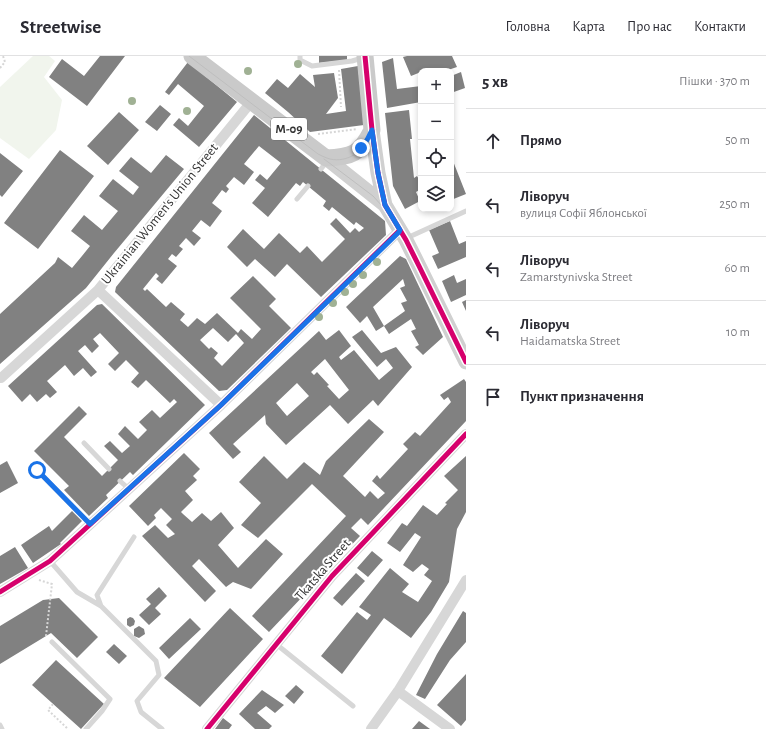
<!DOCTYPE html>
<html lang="uk">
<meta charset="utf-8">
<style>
:root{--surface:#fff;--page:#f2f2f3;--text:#2b2b33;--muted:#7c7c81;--line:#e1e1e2}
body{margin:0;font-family:"Alegreya Sans",sans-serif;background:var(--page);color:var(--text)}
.controls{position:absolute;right:12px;top:12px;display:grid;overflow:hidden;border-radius:8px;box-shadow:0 2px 6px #0003}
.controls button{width:36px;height:36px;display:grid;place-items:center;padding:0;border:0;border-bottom:1px solid var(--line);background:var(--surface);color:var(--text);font:20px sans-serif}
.stop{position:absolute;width:12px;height:12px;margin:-9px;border:3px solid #1a73e8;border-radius:50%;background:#fff}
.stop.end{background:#1a73e8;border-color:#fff;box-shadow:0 1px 4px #0008}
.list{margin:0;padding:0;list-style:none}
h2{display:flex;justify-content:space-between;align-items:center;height:52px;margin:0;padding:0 16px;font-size:17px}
h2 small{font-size:13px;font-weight:400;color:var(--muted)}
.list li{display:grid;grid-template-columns:26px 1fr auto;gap:12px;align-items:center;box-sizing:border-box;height:64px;padding:0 16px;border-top:1px solid var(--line)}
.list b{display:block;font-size:15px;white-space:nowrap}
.list p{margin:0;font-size:13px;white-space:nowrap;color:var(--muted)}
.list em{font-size:13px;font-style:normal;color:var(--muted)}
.icon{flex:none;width:22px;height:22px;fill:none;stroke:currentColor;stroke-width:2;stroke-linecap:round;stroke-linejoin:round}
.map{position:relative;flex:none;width:466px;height:673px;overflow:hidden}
header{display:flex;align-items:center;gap:24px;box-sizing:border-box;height:56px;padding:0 20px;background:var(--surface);border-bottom:1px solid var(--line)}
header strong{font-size:19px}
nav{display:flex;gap:22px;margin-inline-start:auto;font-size:14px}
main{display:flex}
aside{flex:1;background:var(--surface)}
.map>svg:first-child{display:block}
</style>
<header>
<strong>Streetwise</strong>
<nav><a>Головна</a><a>Карта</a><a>Про нас</a><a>Контакти</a></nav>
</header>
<main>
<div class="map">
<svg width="466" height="673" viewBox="0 0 466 673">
<rect width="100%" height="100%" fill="#fff"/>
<path fill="#f1f5ed" d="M 33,0 L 49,0 L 55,5 L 44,21 L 62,44 L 56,74 L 29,103 L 0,82 L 0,31 Z"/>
<path fill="#818181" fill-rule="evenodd" d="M 100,0 L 125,0 L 87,50 L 49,21 L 62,3 L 84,20 Z
M 319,0 L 347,0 L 347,4 L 319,7 Z
M 407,0 L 452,0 L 457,11 L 445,15 L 421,15 L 421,16 L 411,20 L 403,1 Z
M 393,2 L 397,33 L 421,30 L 421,46 L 387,52 L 382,6 Z
M 188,6 L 237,46 L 199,91 L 173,69 L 179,62 L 188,70 L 204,50 L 178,28 L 169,39 L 165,36 Z
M 358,10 L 364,69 L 310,76 L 288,56 L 265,37 L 277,23 L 288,32 L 300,18 L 315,31 L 313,19 L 334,17 L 338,42 L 326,58 L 346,55 L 341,13 Z
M 461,16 L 465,32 L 451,37 L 451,20 Z
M 160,49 L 171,58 L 157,75 L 145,66 Z
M 409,54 L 412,83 L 410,83 L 414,122 L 417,120 L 421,127 L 421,133 L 416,136 L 420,145 L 405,153 L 393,130 L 385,57 Z
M 119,56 L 139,74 L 108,109 L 87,90 Z
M 451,56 L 452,56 L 454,73 L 451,74 Z
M 254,59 L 385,165 L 386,179 L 321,241 L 287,208 L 275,221 L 255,203 L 247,211 L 227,191 L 243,173 L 264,193 L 279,177 L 300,197 L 307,190 L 322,206 L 345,183 L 330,168 L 336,162 L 350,177 L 355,172 L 359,176 L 364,172 L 356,166 L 354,169 L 332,151 L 329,155 L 323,150 L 326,145 L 303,126 L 300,130 L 296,127 L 268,161 L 252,147 L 265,132 L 255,124 L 260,118 L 267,124 L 281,107 L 259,90 L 244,108 L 254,116 L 244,129 L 234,121 L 226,130 L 229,133 L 226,137 L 222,134 L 212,147 L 222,155 L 210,171 L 201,164 L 192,175 L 201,182 L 194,190 L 186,182 L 179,190 L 183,193 L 176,201 L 172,198 L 168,203 L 177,210 L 162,228 L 156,223 L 159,220 L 156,217 L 143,233 L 145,235 L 147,233 L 166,251 L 171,246 L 185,258 L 180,264 L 188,271 L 197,262 L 205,268 L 217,257 L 238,277 L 241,273 L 252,283 L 261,273 L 230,242 L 253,220 L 276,243 L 269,250 L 291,272 L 227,334 L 219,335 L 115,236 L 116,231 ZM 213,272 L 228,286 L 236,278 L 244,287 L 222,310 L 214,302 L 218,297 L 211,291 L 209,293 L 200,284 Z
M 60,94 L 94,120 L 38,193 L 4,167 Z
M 0,97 L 23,115 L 2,141 L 0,139 Z
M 166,99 L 184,113 L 114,197 L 86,232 L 0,308 L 0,258 L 55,207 L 58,201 L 72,212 L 82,200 L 90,190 L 71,175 L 84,159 L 102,174 L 118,155 L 99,140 L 113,123 L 133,139 L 139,131 L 119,115 L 131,101 L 151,117 Z
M 451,100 L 466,138 L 451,144 Z
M 450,165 L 459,188 L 466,185 L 466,201 L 438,213 L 432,200 L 439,197 L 429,174 Z
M 400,200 L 406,203 L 443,281 L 423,299 L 415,291 L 419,289 L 411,275 L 416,273 L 411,263 L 389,278 L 384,270 L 405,255 L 401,247 L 407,245 L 400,232 L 405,230 L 403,223 L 373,251 L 384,270 L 376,275 L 367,260 L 360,267 L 346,251 Z
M 454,219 L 457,227 L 466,223 L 466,239 L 451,246 L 442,225 Z
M 466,244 L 466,255 L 462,246 Z
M 102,248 L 205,349 L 133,419 L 130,416 L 106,439 L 108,442 L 89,460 L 64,434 L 69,430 L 34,395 L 79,350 L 87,358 L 64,381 L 102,420 L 118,404 L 104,390 L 110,385 L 122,397 L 130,390 L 118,378 L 125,370 L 138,383 L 147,374 L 139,366 L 152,354 L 160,362 L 177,346 L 174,343 L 170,347 L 146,324 L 138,332 L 131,326 L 139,317 L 126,304 L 115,315 L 108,308 L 119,297 L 100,277 L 93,283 L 99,290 L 92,297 L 85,289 L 78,295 L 97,316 L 91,321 L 83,312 L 74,320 L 65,309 L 47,325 L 57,336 L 50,342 L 46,338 L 37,346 L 30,338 L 22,346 L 8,330 L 97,249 Z
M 339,274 L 351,290 L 339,301 L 341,304 L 354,294 L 379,324 L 393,312 L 386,303 L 377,311 L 352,281 L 362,274 L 381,297 L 396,291 L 412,311 L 378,350 L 373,344 L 348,368 L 330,349 L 286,389 L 266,368 L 265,359 L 233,388 L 241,396 L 233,403 L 209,377 L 319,275 L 326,284 ZM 325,303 L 349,334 L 339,343 L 327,330 L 329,329 L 317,316 L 314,319 L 311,316 ZM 297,327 L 309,340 L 287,360 L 276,347 Z
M 464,323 L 466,326 L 466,365 L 368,469 L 361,462 L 351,472 L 360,480 L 269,576 L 252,560 L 346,460 L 312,428 L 258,482 L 241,469 L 261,447 L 239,426 L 264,400 L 287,423 L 304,406 L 320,419 L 326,405 L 369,363 L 384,376 L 343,420 L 365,441 L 370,435 L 378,443 L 385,437 L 372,425 L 377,419 L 380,423 L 408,393 L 403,388 L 415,376 L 420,380 L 451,346 L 448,341 L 444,344 L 440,339 Z
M 184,397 L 200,413 L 193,420 L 197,424 L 185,435 L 193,444 L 181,456 L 183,458 L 192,466 L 202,457 L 211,465 L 221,456 L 234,472 L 218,489 L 238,512 L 266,483 L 283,498 L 251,533 L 233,526 L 226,531 L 199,503 L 192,510 L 216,535 L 205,546 L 142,480 L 155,469 L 168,482 L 175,478 L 166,469 L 172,463 L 161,452 L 154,459 L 156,462 L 148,470 L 129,450 Z
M 466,400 L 466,456 L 457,473 L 449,526 L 431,556 L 411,582 L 384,562 L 342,618 L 321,600 L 357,556 L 367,564 L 371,559 L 359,551 L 390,512 L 409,528 L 402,536 L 418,546 L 432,525 L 424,519 L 429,513 L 422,508 L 413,516 L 403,509 L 421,481 L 415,477 L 400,496 L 387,487 L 402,467 L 407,470 L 423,449 L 437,459 L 447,448 L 445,447 L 458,434 L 444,420 Z
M 7,405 L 18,427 L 0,437 L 0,409 Z
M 72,455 L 82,465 L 60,487 L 61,488 L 33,507 L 21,489 L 49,470 L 52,475 Z
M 15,491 L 28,512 L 0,528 L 0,500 Z
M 372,495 L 383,504 L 368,521 L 357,512 Z
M 356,517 L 365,525 L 342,550 L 333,542 Z
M 159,531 L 167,540 L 155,552 L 161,558 L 149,569 L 139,559 L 151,548 L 146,543 Z
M 59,542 L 98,581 L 77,602 L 51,577 L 0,608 L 0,570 L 43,544 Z
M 230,552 L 263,583 L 200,651 L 164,622 Z
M 463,555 L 466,557 L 466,586 L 450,604 L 425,643 L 416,639 L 437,598 Z
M 130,561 L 133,562 L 135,565 L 134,569 L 130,571 L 127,569 L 127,563 Z
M 190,562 L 201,573 L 169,603 L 159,592 Z
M 139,570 L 144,573 L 145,578 L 139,582 L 134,580 L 134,573 Z
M 114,588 L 127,600 L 119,608 L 106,596 Z
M 56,604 L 104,648 L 81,673 L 32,629 Z
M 466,618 L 466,664 L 461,670 L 437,649 Z
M 296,629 L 304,636 L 294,648 L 285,640 Z
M 262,634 L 284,649 L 275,657 L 266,650 L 257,657 L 272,670 L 269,673 L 255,673 L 239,658 Z
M 223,662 L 232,669 L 229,673 L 215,673 Z
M 419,665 L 430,673 L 412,673 Z"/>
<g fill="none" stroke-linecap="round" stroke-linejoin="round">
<path stroke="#d6d6d6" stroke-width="2" stroke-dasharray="2 2" stroke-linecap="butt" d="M 0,12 L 5,6 L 3,0
M 339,14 L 341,51
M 318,78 L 357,73
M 39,524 L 52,528 L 46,580 L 46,581
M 53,648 L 48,654 L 68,673"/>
<path stroke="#d7d7d7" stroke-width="5" d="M 300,0 L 300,4 L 312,10 L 352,5 L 362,2
M 321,113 L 324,109 L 325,104
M 297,143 L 308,130
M 407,183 L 409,181 L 466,155
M 84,387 L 109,413
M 37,414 L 90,468
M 120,425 L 129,433
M 134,481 L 97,539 L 101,550 L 156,605 L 159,619 L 137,645 L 141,656 L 162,673
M 50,505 L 77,536 L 101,550
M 52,586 L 110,643 L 102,655 L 86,673
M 276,588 L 353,650
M 0,669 L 2,673"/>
<path stroke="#d7d7d7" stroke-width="10" d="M 98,234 L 221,349
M 1,322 L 98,234 L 252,45
M 0,536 L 50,505 L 221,349 L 400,174
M 398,635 L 450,673
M 207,673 L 332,520 L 466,378
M 371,673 L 398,635 L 466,524"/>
<path stroke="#d0d0d0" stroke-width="15" d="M 372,74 L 378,117 L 385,149 L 406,184 L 419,210 L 466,306
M 326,102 L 385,149"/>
<path stroke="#cacaca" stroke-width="17" d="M 192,0 L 326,102 C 352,101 360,98 372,74 L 365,0"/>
<path stroke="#bebebe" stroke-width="1" d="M 189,0 L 318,98 C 322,100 326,102 330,103 C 347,107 365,95 371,80
M 364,0 L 371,88 L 375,116 L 379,135 L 383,147 L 413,202 L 466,309
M 324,103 L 373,140 L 383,151"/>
<defs>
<path id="cycleway" d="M 365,0 L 372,74 L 378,117 L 385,149 L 406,184 L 419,210 L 466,306
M 0,536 L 50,505 L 221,349 L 400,174
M 207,673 L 332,520 L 466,378"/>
</defs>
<use href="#cycleway" stroke="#fff" stroke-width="8"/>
<use href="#cycleway" stroke="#d6006c" stroke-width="5"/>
</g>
<g fill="#a0b194">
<circle cx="298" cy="8" r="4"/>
<circle cx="248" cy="15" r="4"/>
<circle cx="132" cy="45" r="4"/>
<circle cx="187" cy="55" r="4"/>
<circle cx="377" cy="206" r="4"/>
<circle cx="363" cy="219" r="4"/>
<circle cx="353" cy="228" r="4"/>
<circle cx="345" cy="236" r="4"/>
<circle cx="333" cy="247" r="4"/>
<circle cx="319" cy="261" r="4"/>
</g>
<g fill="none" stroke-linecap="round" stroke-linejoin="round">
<path stroke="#1a73e8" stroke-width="5" d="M 37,414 L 90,468 L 221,349 L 399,176 L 400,174 L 385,149 L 378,117 L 372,74 L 367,84 L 361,92"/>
</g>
<g text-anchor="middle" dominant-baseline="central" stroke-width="4" stroke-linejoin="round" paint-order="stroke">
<rect fill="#fff" stroke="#707070" stroke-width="1" x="271" y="62" width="36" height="22" rx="3"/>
<g font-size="13" font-weight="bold" fill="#333">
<text x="289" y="73">М-09</text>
</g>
<g font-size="14" fill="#333" stroke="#fff">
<text transform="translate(160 158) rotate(-51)">Ukrainian Women's Union Street</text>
<text transform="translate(323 514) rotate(-49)">Tkatska Street</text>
</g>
</g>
</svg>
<div class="controls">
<button>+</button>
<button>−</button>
<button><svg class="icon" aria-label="locate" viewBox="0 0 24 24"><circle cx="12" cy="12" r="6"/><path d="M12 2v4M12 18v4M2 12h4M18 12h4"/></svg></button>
<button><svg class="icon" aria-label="layers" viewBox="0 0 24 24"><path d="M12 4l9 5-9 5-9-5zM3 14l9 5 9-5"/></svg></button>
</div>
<div class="stop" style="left:37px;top:414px"></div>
<div class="stop end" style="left:361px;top:92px"></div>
</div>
<aside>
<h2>5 хв<small>Пішки · 370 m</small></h2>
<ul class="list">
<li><svg class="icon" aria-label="ahead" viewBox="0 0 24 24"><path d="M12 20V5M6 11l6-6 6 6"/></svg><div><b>Прямо</b></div><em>50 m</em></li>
<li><svg class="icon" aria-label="left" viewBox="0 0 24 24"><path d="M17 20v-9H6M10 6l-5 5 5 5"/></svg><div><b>Ліворуч</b><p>вулиця Софії Яблонської</p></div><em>250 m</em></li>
<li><svg class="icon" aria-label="left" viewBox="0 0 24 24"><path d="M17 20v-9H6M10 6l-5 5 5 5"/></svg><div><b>Ліворуч</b><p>Zamarstynivska Street</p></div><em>60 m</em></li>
<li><svg class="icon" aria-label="left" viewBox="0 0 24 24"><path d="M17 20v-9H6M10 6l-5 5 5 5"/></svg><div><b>Ліворуч</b><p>Haidamatska Street</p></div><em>10 m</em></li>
<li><svg class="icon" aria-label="arrive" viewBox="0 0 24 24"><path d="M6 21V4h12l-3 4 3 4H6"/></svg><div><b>Пункт призначення</b></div></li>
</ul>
</aside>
</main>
